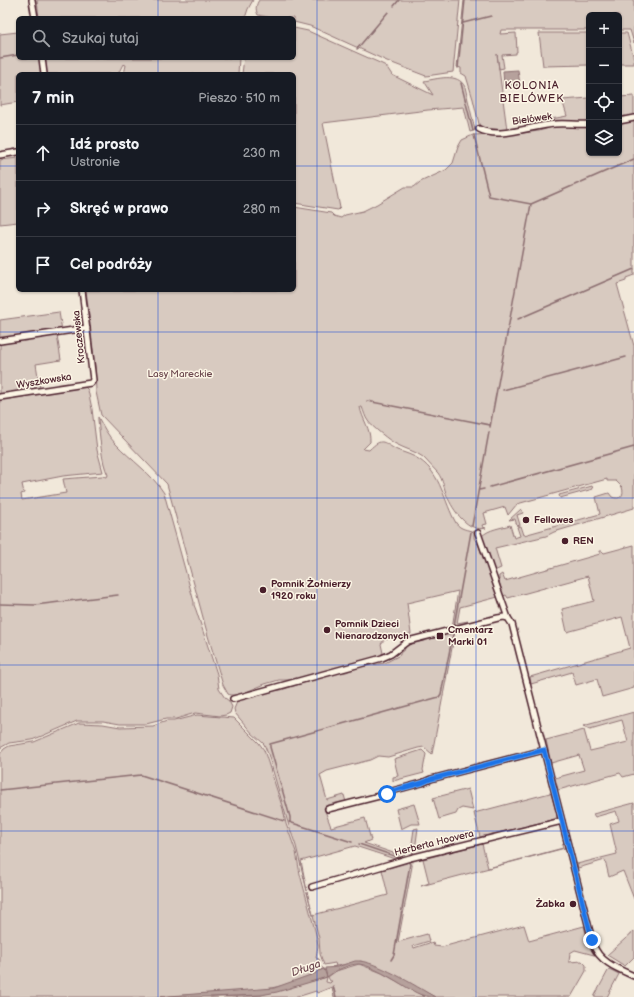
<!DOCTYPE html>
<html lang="pl">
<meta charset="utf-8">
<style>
:root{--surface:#171b24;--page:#20242c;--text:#f1f3f6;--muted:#9ea1a6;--line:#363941}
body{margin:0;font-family:"Balsamiq Sans",sans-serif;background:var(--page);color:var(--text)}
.controls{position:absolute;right:12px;top:12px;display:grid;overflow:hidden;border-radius:6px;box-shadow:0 1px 3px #0004}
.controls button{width:36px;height:36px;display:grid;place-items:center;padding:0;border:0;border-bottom:1px solid var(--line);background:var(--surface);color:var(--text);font:20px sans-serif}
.stop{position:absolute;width:12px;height:12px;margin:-9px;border:3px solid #1a73e8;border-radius:50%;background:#fff}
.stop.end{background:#1a73e8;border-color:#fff;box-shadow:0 1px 4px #0008}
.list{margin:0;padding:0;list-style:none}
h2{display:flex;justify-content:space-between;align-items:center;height:52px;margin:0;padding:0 16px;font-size:17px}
h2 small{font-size:13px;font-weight:400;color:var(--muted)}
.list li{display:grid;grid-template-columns:26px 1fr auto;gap:12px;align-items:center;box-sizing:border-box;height:56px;padding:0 16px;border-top:1px solid var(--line)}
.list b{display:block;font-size:15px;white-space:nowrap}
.list p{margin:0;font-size:13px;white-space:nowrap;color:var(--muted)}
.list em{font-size:13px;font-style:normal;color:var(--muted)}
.icon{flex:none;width:22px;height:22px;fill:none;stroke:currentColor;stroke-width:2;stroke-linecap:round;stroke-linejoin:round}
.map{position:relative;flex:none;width:634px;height:997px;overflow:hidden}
.search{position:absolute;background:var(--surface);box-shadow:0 1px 3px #0004;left:16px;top:16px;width:280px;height:44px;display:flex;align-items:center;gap:10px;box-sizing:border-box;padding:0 14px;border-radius:6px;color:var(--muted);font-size:15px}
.panel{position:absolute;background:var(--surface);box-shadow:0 1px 3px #0004;left:16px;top:72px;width:280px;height:220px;border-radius:6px}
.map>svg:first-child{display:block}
</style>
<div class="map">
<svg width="634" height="997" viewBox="0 0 634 997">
<rect width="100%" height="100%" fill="#f1e8da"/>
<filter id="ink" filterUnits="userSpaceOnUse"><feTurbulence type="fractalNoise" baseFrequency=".025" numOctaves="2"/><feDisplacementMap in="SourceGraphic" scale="8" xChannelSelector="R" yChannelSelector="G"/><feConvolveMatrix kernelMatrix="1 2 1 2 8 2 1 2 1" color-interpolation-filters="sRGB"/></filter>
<g filter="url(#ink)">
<path fill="#d8cac0" stroke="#917476" d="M 37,0 L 253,0 L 248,9 L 245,18 L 39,18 Z
M 259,0 L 460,0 L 453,72 L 426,76 L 387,61 L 310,26 L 294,22 L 294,18 L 273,18 L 258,15 C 255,9 256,5 259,0 Z
M 464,0 L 634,0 L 634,43 L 630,30 L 619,30 L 619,15 L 589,15 L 589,30 L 501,30 L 500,34 L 516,33 L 517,52 L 516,52 L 516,54 L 502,55 L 504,68 L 499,69 L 497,54 L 507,130 L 482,128 L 479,124 L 473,99 L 466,76 L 461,73 L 461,68 L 457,67 Z
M 294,28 L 308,31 L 382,64 L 386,66 L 392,75 L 433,95 L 424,81 C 437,79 458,72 465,87 L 475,130 L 470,132 L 464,107 L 428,110 L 323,123 L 340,208 L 338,210 L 294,203 L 294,74 L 242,74 L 244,58 L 294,58 Z
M 18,32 L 18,58 L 40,58 L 43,74 L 18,74 L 18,102 L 0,105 L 0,34 Z
M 539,33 L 589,33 L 589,65 L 543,66 Z
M 619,33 L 627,33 L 634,59 L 634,64 L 619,64 Z
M 45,58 L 239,58 L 238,74 L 124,74 L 126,65 L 123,64 L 118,74 L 47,74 Z
M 634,96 L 634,116 L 619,119 L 619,97 Z
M 589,98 L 589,123 L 548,123 L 546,120 L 567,116 L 562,100 Z
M 634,120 L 634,275 L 626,278 L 626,281 L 617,284 L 634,346 L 634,508 L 554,532 L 546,536 L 495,548 L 501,568 L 494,571 L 483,541 L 482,536 C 489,529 501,528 510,525 L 514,538 L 520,536 L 517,527 L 521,526 L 524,535 L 600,514 L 596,497 L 609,493 L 612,497 C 620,500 625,496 622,487 L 616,481 L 607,481 L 607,479 L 517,504 L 508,515 L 505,507 L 484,513 L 487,524 L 482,525 L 483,527 L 486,528 C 468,533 453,510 447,496 C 444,488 443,480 438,473 C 433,468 428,462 423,457 C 415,451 405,449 396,444 C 391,442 370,425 368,421 C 365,417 364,412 362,407 L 360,407 C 362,419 371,429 370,442 L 363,449 L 369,450 C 383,436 383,443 397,450 C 405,453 413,455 420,460 C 441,474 444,502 456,523 C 461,530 467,529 474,532 L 474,538 L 479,546 L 498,597 L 460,607 L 457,623 L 468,621 L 468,623 L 452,628 L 458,591 L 407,603 L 411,634 L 384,640 L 381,644 L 383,653 L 379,656 L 295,680 L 279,680 L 265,684 L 239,695 L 230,695 L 228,694 L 223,685 L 208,636 L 167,484 L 101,415 L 96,392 L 95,366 L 86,290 L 294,290 L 294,207 L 331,213 L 334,216 L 341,218 L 345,215 L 363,211 L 377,204 L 405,187 L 414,187 L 420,182 L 446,170 L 453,163 L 458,147 L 462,140 L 473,135 L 523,133 L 539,131 L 556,126 L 589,126 L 589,153 L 619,153 L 619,122 Z
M 18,158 L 18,222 L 0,224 L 0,160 Z
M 59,312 L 62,331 L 0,340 L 0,320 Z
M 57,335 L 61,360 L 36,364 L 40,389 L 0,395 L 0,344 Z
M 85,387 L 88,390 L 92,409 L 97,450 L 103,472 L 63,476 L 22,484 L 24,493 L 21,494 L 22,500 L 66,493 L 63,479 L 102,476 L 107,477 L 108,475 C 101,462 100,435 98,420 L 98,417 C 103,426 108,436 115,443 C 131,460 152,474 164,493 L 194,602 L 194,605 L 196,610 L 217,674 L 219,689 L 225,698 L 229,701 L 232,707 L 230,713 L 226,715 L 220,716 L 195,713 L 176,719 L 166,719 L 146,724 L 120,724 L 103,721 L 77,721 L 42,736 L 32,740 L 9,743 L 0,748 L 0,400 Z
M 592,486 L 593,489 L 560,498 L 559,495 Z
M 521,509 L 523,513 L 517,515 L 520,525 L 517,526 L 515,519 L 509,520 Z
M 634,545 L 634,688 L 602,697 L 597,679 L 576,685 L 572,672 L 531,684 L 530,677 L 630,648 L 622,617 L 567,632 L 562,609 L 594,601 L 588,576 L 508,598 L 506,595 L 503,596 L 499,581 L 499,576 L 502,574 L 505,581 L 600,554 L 600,551 L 602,551 L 604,553 Z
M 455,632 L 432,754 L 424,747 L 418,748 L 388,757 L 378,756 L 370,760 L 327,771 L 320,775 L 327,800 L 344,795 L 346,802 L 324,808 L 331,827 L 365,818 L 371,840 L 364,843 L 402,856 L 408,856 L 395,859 L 355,846 L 301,861 L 307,891 L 296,846 L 289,826 L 268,754 L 264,744 L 252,733 L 235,713 L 234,709 L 237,702 L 242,699 L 269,691 L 281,690 L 334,673 L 346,672 L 359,667 L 385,663 L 400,655 L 400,653 L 405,649 L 405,646 Z
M 634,712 L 634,774 L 623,777 L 620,773 L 558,790 L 555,778 L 584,770 L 579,755 L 551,763 L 546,740 L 584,730 L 590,751 L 628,742 L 622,720 L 590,729 L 583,726 Z
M 197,715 L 234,718 L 259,743 L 264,750 L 283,809 L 286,824 L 296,852 L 300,874 L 317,938 L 318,946 L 316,958 L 319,959 L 320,963 L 315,967 L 320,966 L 324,969 L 318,971 L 316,973 L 285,985 L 262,990 L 156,997 L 0,997 L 0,754 L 4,749 L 9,746 L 34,742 L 79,723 L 103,724 L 120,727 L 153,726 L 167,721 L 174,721 Z
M 422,750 L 426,754 L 423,770 L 424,773 L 393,781 L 393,777 L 398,776 L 394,759 Z
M 468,789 L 473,810 L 462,808 L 458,810 L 456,814 L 439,819 L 433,798 Z
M 550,793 L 551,794 L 557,815 L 556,819 L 480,837 L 474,813 Z
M 634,803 L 634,899 L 623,871 L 609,877 L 605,860 L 578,868 L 577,864 L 617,854 L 610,824 L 619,821 L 616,811 L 595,817 L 593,814 Z
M 414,804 L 420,824 L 411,824 L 401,829 L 396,809 Z
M 418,828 L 415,850 L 413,850 L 413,853 L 411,850 L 414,829 Z
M 564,843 L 565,848 L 421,886 L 429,883 L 423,859 L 482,844 L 488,868 L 563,848 L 562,844 Z
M 412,860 L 413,861 L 398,942 L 427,934 L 429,941 L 413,946 L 414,948 L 429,943 L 430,944 L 433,943 L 434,946 L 442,947 L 524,925 L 529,941 L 584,926 L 589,946 L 594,955 L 575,950 L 570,953 L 569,962 L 582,961 L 586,965 L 586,971 L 571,997 L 435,997 L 388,972 L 361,961 L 332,967 L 336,966 L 335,963 L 324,965 L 320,954 L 319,938 L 307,892 L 313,915 L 388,895 L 382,870 L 407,863 L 407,861 Z
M 634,931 L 634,957 L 625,966 L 607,955 Z
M 359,964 L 382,973 L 425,997 L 334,997 L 332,987 L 317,993 L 316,991 L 297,997 L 210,997 L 261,995 L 327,977 L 326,982 L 330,983 L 332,981 L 330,981 L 328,977 L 336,971 Z
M 609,969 L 619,974 L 607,997 L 594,997 Z"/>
<path fill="#b6a19c" stroke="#8b6d6f" d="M 518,70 L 520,85 L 504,87 L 503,71 Z
M 355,961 C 374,959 417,987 435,997 C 422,997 417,993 406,987 C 397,981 368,964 359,964 C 348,964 335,971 327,977 L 325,968 L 337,967 Z
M 324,969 L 327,977 L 277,992 L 261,995 L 210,997 L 156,997 L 274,988 L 316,973 L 318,971 Z"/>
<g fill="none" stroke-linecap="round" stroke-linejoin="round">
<path stroke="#8b6d6f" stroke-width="1.5" d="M 394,6 L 399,0
M 463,23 L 491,16
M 357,49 L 388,12
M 0,58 L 18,55
M 458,68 L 465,0
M 461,83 L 473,131
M 474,135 L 489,196 L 531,204
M 518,319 L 634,269
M 503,390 L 626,357
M 367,401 L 490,425
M 490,427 L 531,204 L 634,159
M 490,487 L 634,447
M 479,490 L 484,489
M 472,526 L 489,432
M 0,604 L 35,605 L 118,595
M 454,626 L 471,532
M 0,790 L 141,775 L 284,821
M 289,822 L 352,842
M 290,822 L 290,817 L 270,747 L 270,744 L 439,697 L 441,694 L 453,634
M 359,844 L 403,859
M 391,960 L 394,955 L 410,864 L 408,861
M 333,986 L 336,997"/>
<defs>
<path id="minor" d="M 32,0 L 35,18
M 42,58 L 44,74
M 619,121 L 634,118
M 479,129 C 500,140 533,125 555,124 C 566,123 578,125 589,124
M 0,155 L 18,152
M 0,341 L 87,328
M 0,397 L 91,383 L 93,380 L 82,290
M 478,533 L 508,618 L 512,624 L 593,944 C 599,962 618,969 634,976
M 233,699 L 382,658 L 391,654 L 408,641 L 498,618 L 504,617 L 508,618
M 328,809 L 387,794 L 392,791 L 422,783 L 431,779 L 544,750
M 312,887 L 410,858 L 562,821"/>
</defs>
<use href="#minor" stroke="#4a1f2b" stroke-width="8"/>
<use href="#minor" stroke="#fcf5e5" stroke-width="5"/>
</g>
</g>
<g fill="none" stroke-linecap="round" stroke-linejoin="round" filter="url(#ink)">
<path stroke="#1a73e8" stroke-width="5" d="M 387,794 L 392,791 L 422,783 L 431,779 L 544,750 L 592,940"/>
</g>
<path fill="none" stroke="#1d4ed8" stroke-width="1" stroke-opacity="0.55" d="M 158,0 L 158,18M 317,0 L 317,997M 476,0 L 476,997M 158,58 L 158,74M 0,166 L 18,166M 294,166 L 634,166M 158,290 L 158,997M 0,332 L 634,332M 0,498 L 634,498M 0,665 L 634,665M 0,831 L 634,831"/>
<g fill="#4a1f2b" stroke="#fcf5e5" stroke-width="1.5">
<circle cx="526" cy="520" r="4"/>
<circle cx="565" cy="541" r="4"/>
<circle cx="263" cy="590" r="4"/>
<circle cx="327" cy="630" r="4"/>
<rect x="436" y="632" width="8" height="8" rx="2"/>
<circle cx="573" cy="904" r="4"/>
</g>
<g text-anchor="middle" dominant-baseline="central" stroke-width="3" stroke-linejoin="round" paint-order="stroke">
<g font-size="10" fill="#4a1f2b" stroke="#fcf5e5">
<text transform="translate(532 119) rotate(-8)">Bielówek</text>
<text transform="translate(79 337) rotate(-96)">Kroczewska</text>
<text transform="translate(44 381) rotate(-9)">Wyszkowska</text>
<text transform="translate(434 843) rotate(-14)">Herberta Hoovera</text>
</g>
<g font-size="10" fill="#6e4a50" stroke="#fcf5e5">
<text x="180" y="374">Lasy Mareckie</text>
</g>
<g font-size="10" font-weight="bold" fill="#4a1f2b" stroke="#fcf5e5" text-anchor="start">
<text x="534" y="520">Fellowes</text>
<text x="573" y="541">REN</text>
<text x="271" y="584">Pomnik Żołnierzy<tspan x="271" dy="12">1920 roku</tspan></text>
<text x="335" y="624">Pomnik Dzieci<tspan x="335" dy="12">Nienarodzonych</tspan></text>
<text x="448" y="630">Cmentarz<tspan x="448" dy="12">Marki 01</tspan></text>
<text x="565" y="904" text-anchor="end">Żabka</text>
</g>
<g font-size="11" letter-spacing="1" fill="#4a1f2b" stroke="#fcf5e5">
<text x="532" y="85">KOLONIA<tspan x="532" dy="13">BIELÓWEK</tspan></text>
</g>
<g font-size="11" font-style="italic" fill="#704c53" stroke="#fcf5e5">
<text transform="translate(306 968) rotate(-19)">Długa</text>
</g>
</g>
</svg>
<div class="controls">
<button>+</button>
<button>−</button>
<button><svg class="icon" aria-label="locate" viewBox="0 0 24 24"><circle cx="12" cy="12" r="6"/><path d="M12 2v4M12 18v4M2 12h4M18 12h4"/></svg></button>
<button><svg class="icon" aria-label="layers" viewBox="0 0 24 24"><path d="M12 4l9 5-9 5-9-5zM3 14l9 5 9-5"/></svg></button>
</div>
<div class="stop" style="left:387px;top:794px"></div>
<div class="stop end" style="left:592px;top:940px"></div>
<div class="search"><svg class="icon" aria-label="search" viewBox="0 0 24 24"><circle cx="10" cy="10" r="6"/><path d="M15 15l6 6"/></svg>Szukaj tutaj</div>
<section class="panel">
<h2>7 min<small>Pieszo · 510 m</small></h2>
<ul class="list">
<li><svg class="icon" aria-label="ahead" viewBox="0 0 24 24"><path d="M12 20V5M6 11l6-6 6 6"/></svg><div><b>Idź prosto</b><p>Ustronie</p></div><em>230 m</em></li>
<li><svg class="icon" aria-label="right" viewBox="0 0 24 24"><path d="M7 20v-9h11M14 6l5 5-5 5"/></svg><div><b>Skręć w prawo</b></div><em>280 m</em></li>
<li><svg class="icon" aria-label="arrive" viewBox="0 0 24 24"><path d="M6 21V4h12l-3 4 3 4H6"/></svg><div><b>Cel podróży</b></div></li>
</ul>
</section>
</div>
